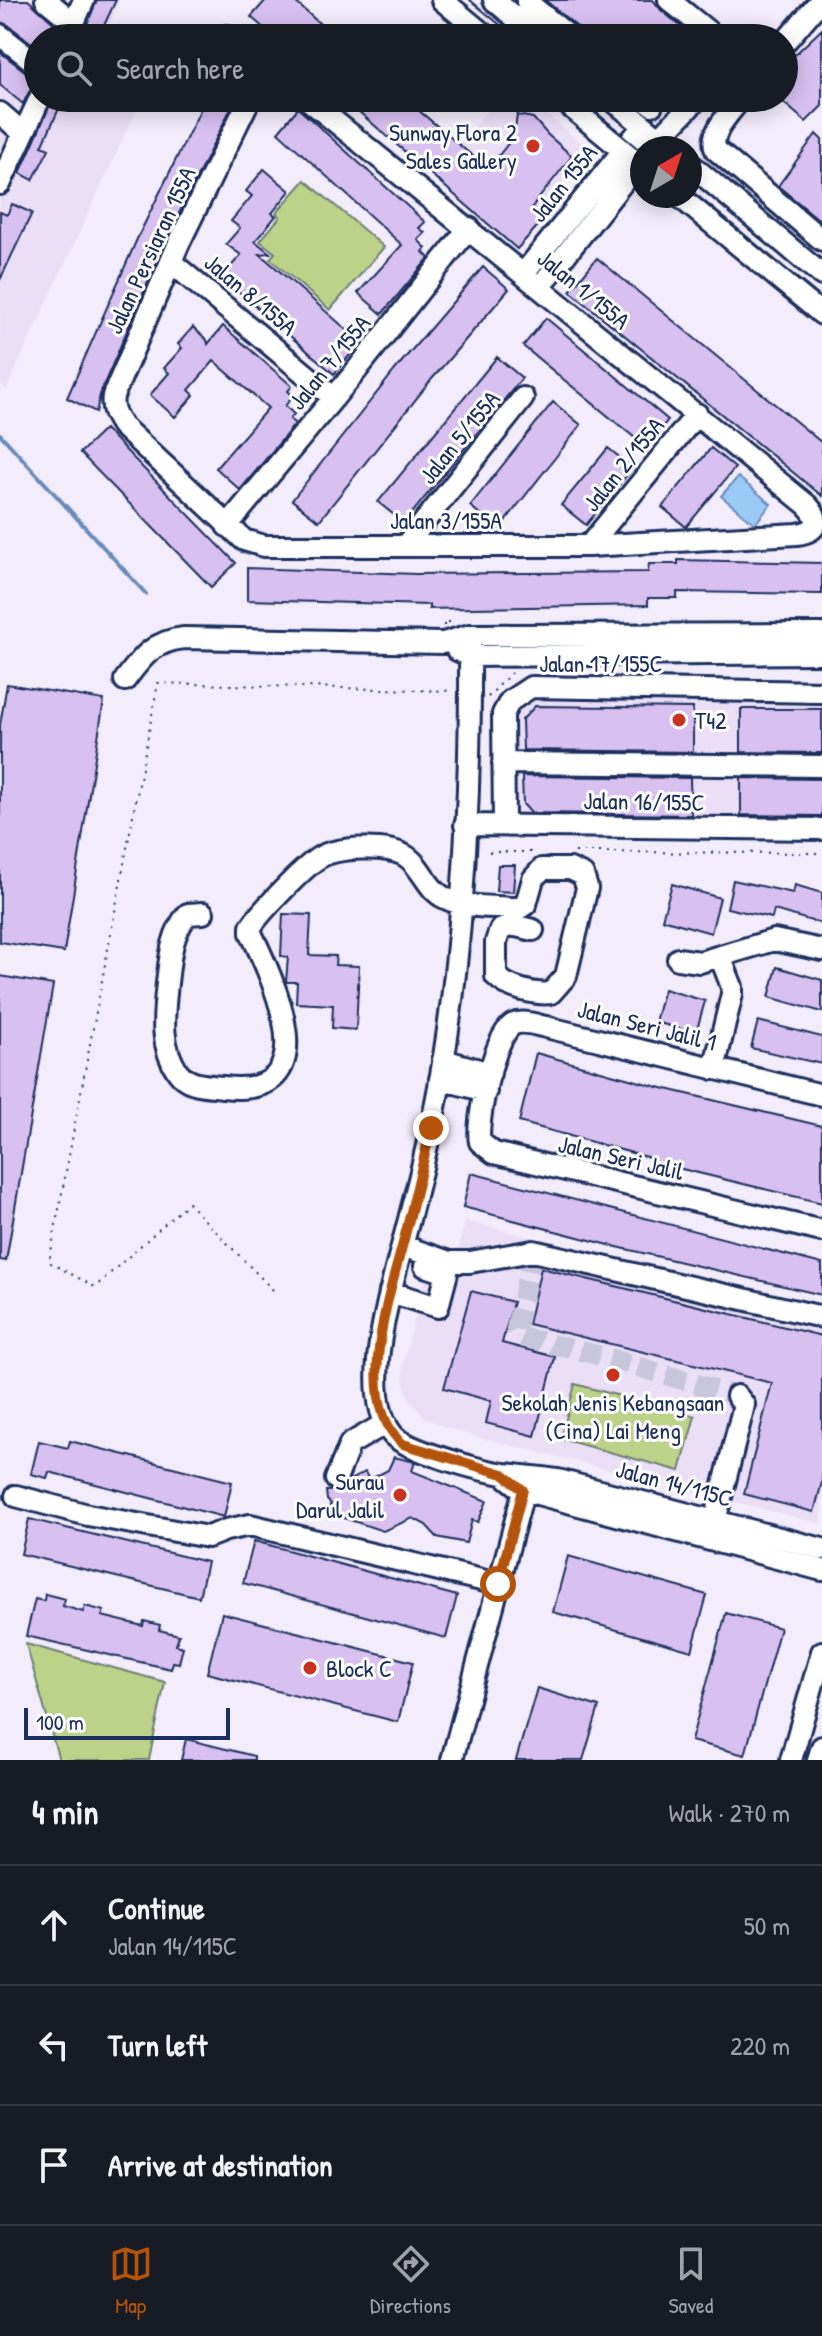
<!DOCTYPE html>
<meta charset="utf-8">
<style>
:root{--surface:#171b24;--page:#20242c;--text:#f1f3f6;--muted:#9ea1a6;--line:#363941;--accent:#b45309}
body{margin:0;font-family:"Patrick Hand",sans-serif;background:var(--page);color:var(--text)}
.compass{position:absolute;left:630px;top:136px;width:72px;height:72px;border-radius:50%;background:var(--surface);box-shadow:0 4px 20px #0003;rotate:39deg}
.scale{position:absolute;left:24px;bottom:20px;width:206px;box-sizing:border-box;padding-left:8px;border:4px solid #1b2f5e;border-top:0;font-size:22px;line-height:28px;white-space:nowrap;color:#1b2f5e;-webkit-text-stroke:6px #fff;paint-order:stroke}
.stop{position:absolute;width:24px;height:24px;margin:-18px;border:6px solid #b45309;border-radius:50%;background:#fff}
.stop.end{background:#b45309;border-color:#fff;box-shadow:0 2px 8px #0008}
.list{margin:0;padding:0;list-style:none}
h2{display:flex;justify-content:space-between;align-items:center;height:104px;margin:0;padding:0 32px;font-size:34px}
h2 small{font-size:26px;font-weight:400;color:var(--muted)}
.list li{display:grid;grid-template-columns:52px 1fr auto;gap:24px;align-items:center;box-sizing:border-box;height:120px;padding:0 32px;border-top:2px solid var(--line)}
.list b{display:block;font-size:30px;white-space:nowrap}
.list p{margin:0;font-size:26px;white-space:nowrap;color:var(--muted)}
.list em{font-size:26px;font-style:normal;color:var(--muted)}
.icon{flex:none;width:44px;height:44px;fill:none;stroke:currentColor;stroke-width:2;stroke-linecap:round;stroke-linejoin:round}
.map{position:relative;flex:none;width:822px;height:1760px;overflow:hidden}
.search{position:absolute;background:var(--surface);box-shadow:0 4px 20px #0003;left:24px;right:24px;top:24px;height:88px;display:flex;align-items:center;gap:20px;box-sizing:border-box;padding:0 28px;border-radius:44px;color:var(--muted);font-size:30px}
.sheet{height:464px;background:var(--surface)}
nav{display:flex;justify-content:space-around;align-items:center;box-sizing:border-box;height:112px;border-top:2px solid var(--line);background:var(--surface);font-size:22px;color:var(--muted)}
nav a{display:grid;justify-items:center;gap:4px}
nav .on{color:var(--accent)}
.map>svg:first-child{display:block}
</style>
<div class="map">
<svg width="822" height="1760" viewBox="0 0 822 1760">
<rect width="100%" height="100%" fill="#f3ecfb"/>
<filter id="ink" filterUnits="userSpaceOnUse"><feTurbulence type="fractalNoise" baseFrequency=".0125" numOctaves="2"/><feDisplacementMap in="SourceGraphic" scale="16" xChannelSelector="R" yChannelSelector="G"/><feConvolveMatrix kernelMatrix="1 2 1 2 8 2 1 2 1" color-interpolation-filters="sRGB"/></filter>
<g filter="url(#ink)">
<path fill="#ebdff8" d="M 0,0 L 119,0 L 104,38 L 38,38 L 38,98 L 142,98 L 6,390 L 0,383 Z
M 498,98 L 528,98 L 590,151 L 540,210 L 460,143 Z
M 533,677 L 822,678 L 822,840 L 495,837 L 493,707 L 513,682 Z
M 465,1221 L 822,1308 L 822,1524 L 474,1436 L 442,1426 L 424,1417 L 411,1402 L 404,1386 L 403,1364 L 433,1247 L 457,1254 Z"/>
<path fill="#bcd289" stroke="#6c8074" stroke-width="2" d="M 305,180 L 384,247 L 330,310 L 270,259 L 275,253 L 260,241 L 280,217 L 276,213 Z
M 575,1384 L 695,1416 L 680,1471 L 561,1439 Z
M 26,1644 L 165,1682 L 149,1760 L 59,1760 Z"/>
<path fill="#9ccaf7" stroke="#688cba" stroke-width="2" d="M 738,477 L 771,504 L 755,524 L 721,496 Z"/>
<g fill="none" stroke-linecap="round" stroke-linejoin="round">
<path stroke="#688cba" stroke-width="4" d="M 0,434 L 146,594"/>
</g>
<path fill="#d8c1f1" stroke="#1b2f5e" stroke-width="2" d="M 0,0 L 28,0 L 58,27 L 54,38 L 38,38 L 38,48 L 8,25 L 0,22 Z
M 97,0 L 116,0 L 98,38 L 81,38 Z
M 266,0 L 293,0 L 336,38 L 275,38 L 251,17 Z
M 545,0 L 653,0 L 661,10 L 695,38 L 590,38 Z
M 822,29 L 822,106 L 806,122 L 784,103 L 784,65 Z
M 0,52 L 30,75 L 38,78 L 38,85 L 29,92 L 23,104 L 0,85 Z
M 53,98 L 62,102 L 42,146 L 49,149 L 33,180 L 20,173 Z
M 206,98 L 236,98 L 167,238 L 101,391 L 96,412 L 67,398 L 137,239 Z
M 343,98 L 404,98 L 488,169 L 514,136 L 517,115 L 533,118 L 548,135 L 572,156 L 532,207 L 545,218 L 517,249 Z
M 298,108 L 425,222 L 419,228 L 425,233 L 418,240 L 426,248 L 423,252 L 429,258 L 382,314 L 358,293 L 402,245 L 278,132 Z
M 816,134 L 822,140 L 822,222 L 778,186 Z
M 264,169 L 290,191 L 272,213 L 276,216 L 255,241 L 270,253 L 260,254 L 361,342 L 334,374 L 229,283 L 234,277 L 227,271 L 241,255 L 226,244 L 240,228 L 231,221 L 252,196 L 246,191 Z
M 12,204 L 32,213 L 0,280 L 0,212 L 7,215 Z
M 597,258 L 822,443 L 822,496 L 570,291 Z
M 483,267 L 509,289 L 432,379 L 319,521 L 292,500 L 399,365 Z
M 546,318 L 668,420 L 646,447 L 523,346 Z
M 223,326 L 292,386 L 288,391 L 293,396 L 285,406 L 294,414 L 290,419 L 295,424 L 240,490 L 216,468 L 268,408 L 214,361 L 189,390 L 194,395 L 175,417 L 150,395 L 169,373 L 164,368 L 182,348 L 178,344 L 193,327 L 207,340 L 208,344 Z
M 497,357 L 522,378 L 404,523 L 378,502 Z
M 553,402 L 581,425 L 499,529 L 470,506 Z
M 105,429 L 236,563 L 211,587 L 80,453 Z
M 608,448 L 633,468 L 586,525 L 561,505 Z
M 711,448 L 735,468 L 686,527 L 662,507 Z
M 678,560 L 822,563 L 822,594 L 677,592 L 677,598 L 648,598 L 648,605 L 472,608 L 429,609 L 429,605 L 247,600 L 247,568 L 416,574 L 648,572 L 649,564 L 678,564 Z
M 7,684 L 104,700 L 64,952 L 0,942 L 0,725 Z
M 535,706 L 693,708 L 693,752 L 523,750 L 522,720 Z
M 741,709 L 822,709 L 822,753 L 741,752 Z
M 522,776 L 690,778 L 691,815 L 531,813 L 523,804 Z
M 741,778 L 822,779 L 822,816 L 741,815 Z
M 498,865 L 515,865 L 513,892 L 496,891 Z
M 733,880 L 793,893 L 795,885 L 822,893 L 822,924 L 774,910 L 772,918 L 727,908 Z
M 672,884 L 720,898 L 711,933 L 662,919 Z
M 283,914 L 311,915 L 309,955 L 336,956 L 335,965 L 359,966 L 356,1030 L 332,1028 L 333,1005 L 296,1003 L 297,982 L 286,982 L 288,957 L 281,956 Z
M 777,967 L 822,980 L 822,1012 L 769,997 Z
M 0,976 L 53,985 L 6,1261 L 0,1260 Z
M 664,989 L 705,1001 L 696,1033 L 655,1022 Z
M 758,1021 L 822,1037 L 822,1064 L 751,1048 Z
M 536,1053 L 662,1088 L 822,1126 L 822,1203 L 653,1162 L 654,1159 L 519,1122 Z
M 471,1173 L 822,1264 L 822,1295 L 613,1246 L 463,1207 Z
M 541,1268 L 822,1336 L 822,1482 L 814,1512 L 744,1494 L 772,1383 L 528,1324 Z
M 471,1291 L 513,1302 L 502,1343 L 555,1357 L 535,1436 L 486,1423 L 491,1401 L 444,1388 Z
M 39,1441 L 68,1448 L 70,1441 L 232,1482 L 224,1517 L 49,1472 L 47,1478 L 31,1474 Z
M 394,1457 L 415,1462 L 412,1471 L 487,1501 L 478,1522 L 472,1520 L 466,1543 L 437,1537 L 426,1525 L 413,1518 L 383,1531 L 326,1512 L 331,1504 L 327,1500 L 326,1491 L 343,1490 L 350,1480 L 365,1472 L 369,1480 L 388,1470 Z
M 29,1519 L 207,1562 L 199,1597 L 21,1554 Z
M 254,1541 L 457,1596 L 446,1638 L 243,1583 Z
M 568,1556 L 707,1595 L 692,1651 L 553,1612 Z
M 45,1594 L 65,1599 L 63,1606 L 83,1612 L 85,1606 L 104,1611 L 102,1616 L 143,1626 L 144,1621 L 160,1625 L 159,1630 L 179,1635 L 176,1645 L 183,1647 L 179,1663 L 173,1662 L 171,1669 L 26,1636 L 35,1599 L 44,1601 Z
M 222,1613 L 413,1662 L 398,1722 L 207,1673 Z
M 726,1613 L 780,1628 L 745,1755 L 691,1741 Z
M 537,1688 L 599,1707 L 583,1760 L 516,1760 Z
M 186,1739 L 254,1756 L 254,1760 L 181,1760 Z"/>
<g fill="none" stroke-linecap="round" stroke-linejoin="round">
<path stroke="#c8c6dc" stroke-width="20" stroke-dasharray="20 10" stroke-linecap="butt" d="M 533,1251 L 516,1329 L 521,1337 L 602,1356 L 737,1396"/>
<defs>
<path id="minor" d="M 46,0 L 74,23
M 442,0 L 488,38
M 494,0 L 539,38
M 528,0 L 527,2 L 571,38
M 669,0 L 716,38
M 0,35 L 38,65
M 227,36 L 230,38
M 67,38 L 84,0
M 784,43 L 821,0
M 250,98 L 179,243 L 113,396 C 111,409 115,415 122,426 L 244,540 L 264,546 L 589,546 L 797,534 C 817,532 822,520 807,505 L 306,98
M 560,98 L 631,157
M 610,98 L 671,148
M 643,98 L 652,105
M 741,98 C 731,112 708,133 716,150 L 822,240
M 0,113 L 23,133
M 650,148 L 698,98
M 690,164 L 822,275
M 0,184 L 40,98
M 679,196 L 822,314
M 171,262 L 334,398
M 524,273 L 643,126
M 540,287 L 642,158
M 227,526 L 352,376 L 469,228
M 405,546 L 523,398
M 589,546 L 697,414
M 470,635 C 471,773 465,927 443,1063 C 432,1133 414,1201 396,1269 C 385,1313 362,1395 392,1434 C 404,1450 483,1471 504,1474 C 523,1476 540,1477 558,1480 L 822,1549
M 457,650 L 470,656 L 822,653
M 125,680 C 142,657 154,641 184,638 L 443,643 L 470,635 L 822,634
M 503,763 L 822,766
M 465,825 L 822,829
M 504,825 L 503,714 L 510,701 L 531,687 L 822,692
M 203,913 L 188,914 C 171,934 170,958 167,983 C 164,1013 159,1046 178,1072 C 188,1086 207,1085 223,1087 C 329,1100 275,983 251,933 L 251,927 C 259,913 306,865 320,857 C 338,847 385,845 404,855 C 422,865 426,889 445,898 C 465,908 490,906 512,908 L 520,908 L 526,904 L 533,879 L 542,869 L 570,869 L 583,875 L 587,888 L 566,976 L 551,993 C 535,995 507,988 496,976 L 496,942 L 500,930 L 512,925 L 533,930
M 678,959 L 700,962 L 774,940 L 822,950
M 443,1060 L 490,1073
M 714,1069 L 732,994 L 732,987 L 720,956
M 440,1079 L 486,1091
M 822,1095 L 546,1027 C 536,1025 524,1020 514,1024 C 495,1031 475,1123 480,1142 L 494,1153 L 822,1231
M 403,1246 L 449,1262 L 470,1262 L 533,1251 L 822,1317
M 390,1292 L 438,1307 L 447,1273 L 425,1266
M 503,1474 L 523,1490 L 822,1570
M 336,1479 L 350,1444 L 386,1423
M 16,1496 L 88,1515 L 208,1537 L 226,1530 L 250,1525 L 498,1584
M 715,1521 L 744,1405 L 737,1396
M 452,1760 L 527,1478
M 791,1760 L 822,1652
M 818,1760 L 822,1747"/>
</defs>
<use href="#minor" stroke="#1b2f5e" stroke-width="26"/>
<path stroke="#1b2f5e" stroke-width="2" stroke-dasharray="2 6" stroke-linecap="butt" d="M 444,626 L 444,622 L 453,622
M 488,697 L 511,673
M 489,852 L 537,852
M 575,852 L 822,853
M 273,1290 L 188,1203 L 95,1287 L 49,1262 L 158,683 L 453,691"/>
<use href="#minor" stroke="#fff" stroke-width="20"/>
<path stroke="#1b2f5e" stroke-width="2" d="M 470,0 L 516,38
M 577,98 L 642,152
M 690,191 L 822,300"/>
</g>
</g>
<g fill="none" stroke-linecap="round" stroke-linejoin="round" filter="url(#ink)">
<path stroke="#b45309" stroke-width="10" d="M 431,1128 C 422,1166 413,1205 403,1243 C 389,1296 353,1402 403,1444 L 503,1474 L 523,1490 L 498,1584"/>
</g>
<g fill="#c8321e" stroke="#fff" stroke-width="3">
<circle cx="533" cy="146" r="8"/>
<circle cx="679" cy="720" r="8"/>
<circle cx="613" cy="1375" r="8"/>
<circle cx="400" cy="1495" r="8"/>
<circle cx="310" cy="1668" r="8"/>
</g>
<g text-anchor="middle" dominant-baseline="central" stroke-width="6" stroke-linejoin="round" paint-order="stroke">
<g font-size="24" fill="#1b2f5e" stroke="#fff" text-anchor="end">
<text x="517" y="132">Sunway Flora 2<tspan x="517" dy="28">Sales Gallery</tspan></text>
<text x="695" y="720" text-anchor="start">T42</text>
<text x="613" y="1402" text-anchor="middle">Sekolah Jenis Kebangsaan<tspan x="613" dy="28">(Cina) Lai Meng</tspan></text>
<text x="384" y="1481">Surau<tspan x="384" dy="28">Darul Jalil</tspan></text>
<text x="326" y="1668" text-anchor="start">Block C</text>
</g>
<g font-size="24" fill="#1b2f5e" stroke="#fff">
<text transform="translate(563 183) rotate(-51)">Jalan 155A</text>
<text transform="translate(150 250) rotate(-65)">Jalan Persiaran 155A</text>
<text transform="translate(584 289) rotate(39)">Jalan 1/155A</text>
<text transform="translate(251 294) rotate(40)">Jalan 8/155A</text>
<text transform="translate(329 362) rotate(-51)">Jalan 7/155A</text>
<text transform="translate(459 437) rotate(-51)">Jalan 5/155A</text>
<text transform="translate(623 464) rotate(-51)">Jalan 2/155A</text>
<text x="446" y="520">Jalan 3/155A</text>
<text x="601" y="663">Jalan 17/155C</text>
<text transform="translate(644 801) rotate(1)">Jalan 16/155C</text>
<text transform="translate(647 1025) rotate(14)">Jalan Seri Jalil 1</text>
<text transform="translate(621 1157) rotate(13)">Jalan Seri Jalil</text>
<text transform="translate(674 1483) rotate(15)">Jalan 14/115C</text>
</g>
</g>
</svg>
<svg class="compass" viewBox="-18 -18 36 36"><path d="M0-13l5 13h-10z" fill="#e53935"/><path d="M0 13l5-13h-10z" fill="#9ea1a6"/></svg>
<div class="scale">100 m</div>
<div class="stop" style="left:498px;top:1584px"></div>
<div class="stop end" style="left:431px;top:1128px"></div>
<div class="search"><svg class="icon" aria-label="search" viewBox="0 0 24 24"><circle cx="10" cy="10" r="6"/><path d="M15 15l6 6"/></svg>Search here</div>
</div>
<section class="sheet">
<h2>4 min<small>Walk · 270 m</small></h2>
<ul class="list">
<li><svg class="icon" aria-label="ahead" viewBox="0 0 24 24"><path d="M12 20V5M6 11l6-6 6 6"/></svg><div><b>Continue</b><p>Jalan 14/115C</p></div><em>50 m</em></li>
<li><svg class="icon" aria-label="left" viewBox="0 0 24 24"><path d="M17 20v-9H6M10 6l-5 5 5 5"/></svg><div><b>Turn left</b></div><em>220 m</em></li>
<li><svg class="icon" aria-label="arrive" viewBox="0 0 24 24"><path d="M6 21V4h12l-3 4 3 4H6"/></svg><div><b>Arrive at destination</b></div></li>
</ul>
</section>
<nav>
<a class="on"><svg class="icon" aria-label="map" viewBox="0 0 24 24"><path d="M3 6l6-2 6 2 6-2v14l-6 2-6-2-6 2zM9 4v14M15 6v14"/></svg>Map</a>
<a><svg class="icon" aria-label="directions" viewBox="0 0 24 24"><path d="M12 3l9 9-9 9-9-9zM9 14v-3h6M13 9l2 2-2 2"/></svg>Directions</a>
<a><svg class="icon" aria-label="saved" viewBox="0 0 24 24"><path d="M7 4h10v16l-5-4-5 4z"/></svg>Saved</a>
</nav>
